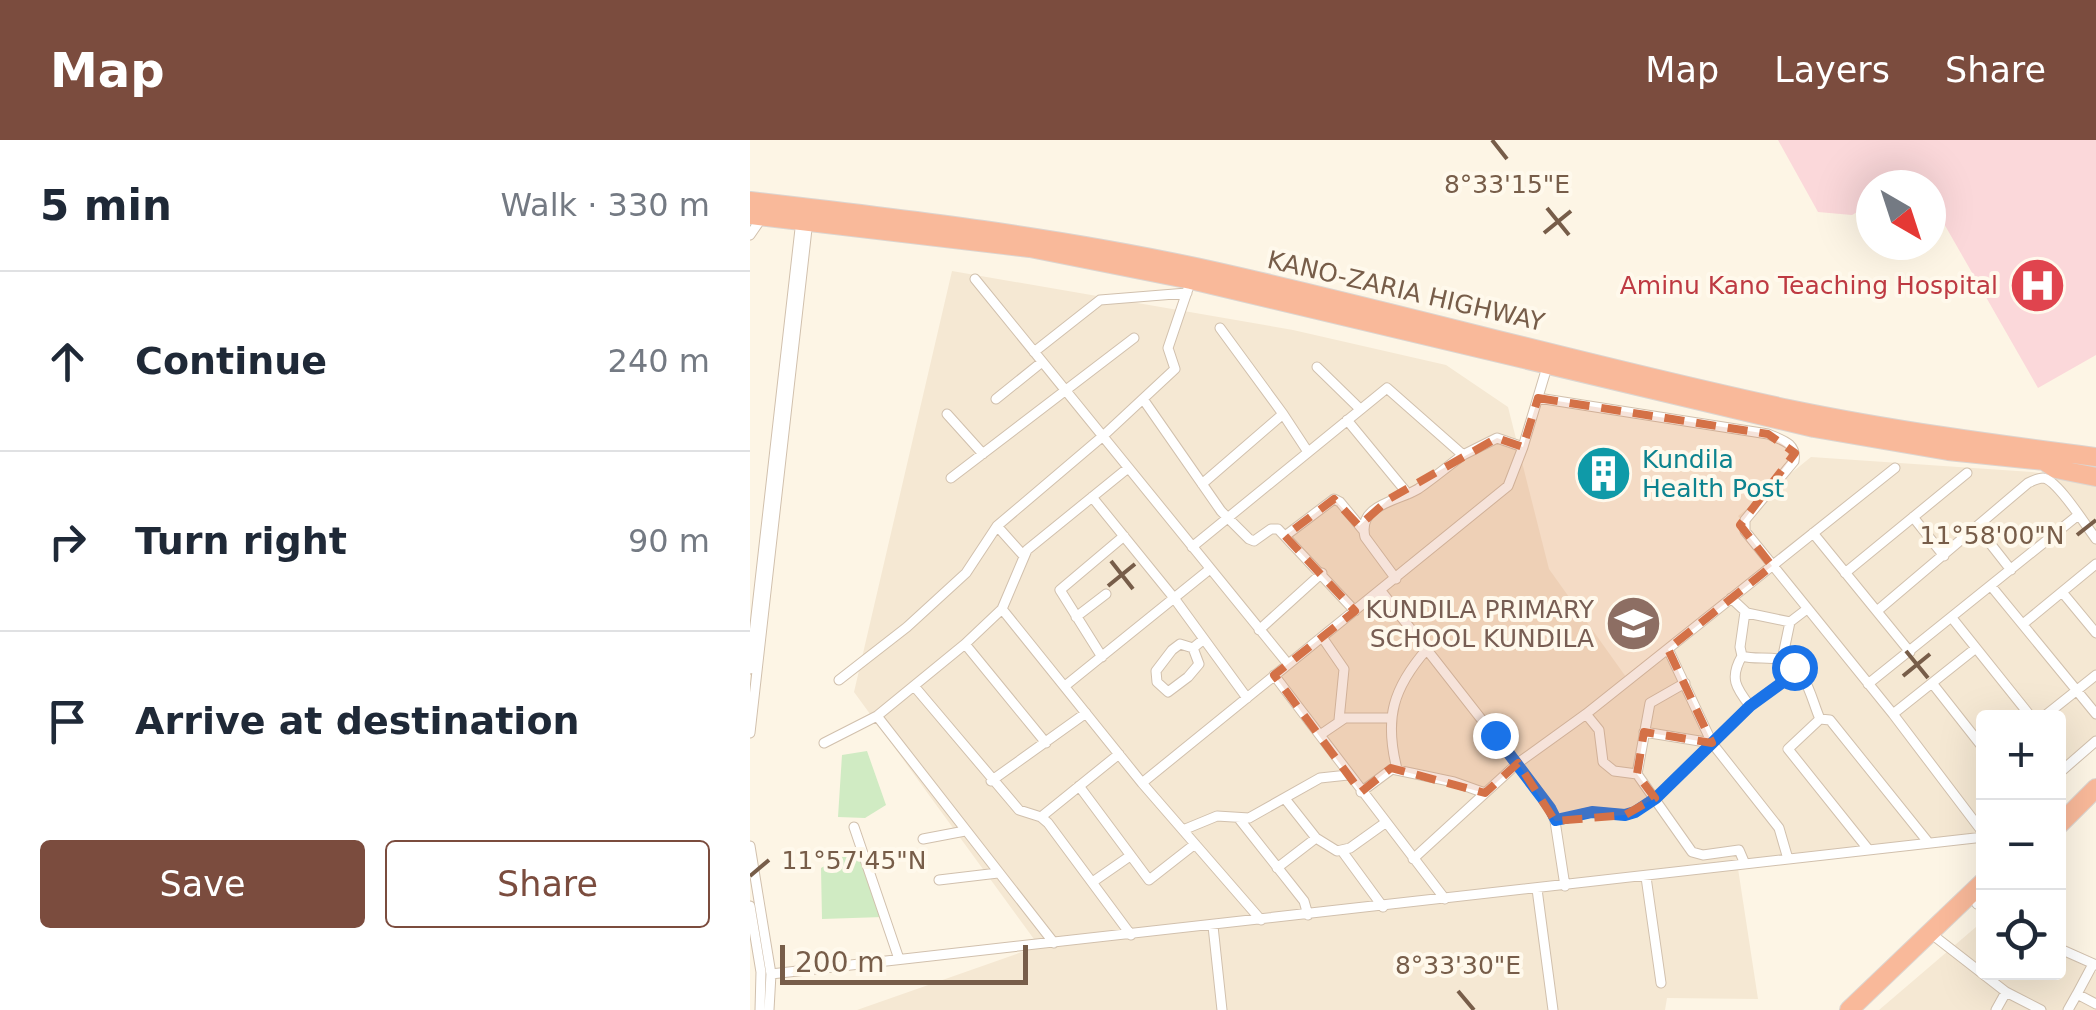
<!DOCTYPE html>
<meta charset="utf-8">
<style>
:root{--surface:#fff;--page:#f2f2f3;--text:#1f2937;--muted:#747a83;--line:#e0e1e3;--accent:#7b4c3e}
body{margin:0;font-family:"DejaVu Sans",sans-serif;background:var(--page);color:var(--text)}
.controls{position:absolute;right:30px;bottom:30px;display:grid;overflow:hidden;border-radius:10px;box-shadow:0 10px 40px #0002}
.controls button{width:90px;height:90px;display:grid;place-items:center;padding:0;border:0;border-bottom:2px solid var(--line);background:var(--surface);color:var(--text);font:50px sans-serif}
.compass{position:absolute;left:1106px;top:30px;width:90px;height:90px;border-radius:50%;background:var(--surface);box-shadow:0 10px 40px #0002;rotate:141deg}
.scale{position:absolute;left:30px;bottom:25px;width:248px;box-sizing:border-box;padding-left:10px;border:5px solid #775d49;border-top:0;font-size:28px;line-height:35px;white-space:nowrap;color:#775d49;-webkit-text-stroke:8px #fff9ec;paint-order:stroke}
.stop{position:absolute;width:30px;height:30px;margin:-22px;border:8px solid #1a73e8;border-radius:50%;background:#fff}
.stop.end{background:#1a73e8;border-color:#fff;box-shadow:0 2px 10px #0008}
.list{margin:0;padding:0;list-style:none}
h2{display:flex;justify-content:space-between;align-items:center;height:130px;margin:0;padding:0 40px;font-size:42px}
h2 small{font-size:32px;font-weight:400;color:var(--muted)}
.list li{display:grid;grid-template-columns:65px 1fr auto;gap:30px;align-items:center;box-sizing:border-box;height:180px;padding:0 40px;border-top:2px solid var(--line)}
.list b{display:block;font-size:38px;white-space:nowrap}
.list em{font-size:32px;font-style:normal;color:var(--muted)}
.actions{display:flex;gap:20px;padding:30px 40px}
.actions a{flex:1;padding:22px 0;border:2px solid var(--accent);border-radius:10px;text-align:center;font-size:35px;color:var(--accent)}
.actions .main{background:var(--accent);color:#fff}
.icon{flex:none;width:55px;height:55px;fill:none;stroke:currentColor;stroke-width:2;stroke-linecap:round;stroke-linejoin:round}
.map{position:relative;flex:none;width:1346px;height:870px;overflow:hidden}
header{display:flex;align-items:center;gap:60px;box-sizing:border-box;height:140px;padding:0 50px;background:var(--accent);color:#fff}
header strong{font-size:48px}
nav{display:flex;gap:55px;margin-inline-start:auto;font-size:35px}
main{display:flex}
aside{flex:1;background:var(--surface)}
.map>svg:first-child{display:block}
</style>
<header>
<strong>Map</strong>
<nav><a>Map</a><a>Layers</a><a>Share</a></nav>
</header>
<main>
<aside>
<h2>5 min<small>Walk · 330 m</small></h2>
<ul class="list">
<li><svg class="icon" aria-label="ahead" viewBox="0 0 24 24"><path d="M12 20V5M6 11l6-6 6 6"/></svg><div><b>Continue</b></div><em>240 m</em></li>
<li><svg class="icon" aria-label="right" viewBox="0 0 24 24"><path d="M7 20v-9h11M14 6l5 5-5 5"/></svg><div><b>Turn right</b></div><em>90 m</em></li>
<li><svg class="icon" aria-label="arrive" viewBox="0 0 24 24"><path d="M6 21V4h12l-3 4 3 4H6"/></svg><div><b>Arrive at destination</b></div></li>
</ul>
<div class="actions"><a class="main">Save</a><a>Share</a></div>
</aside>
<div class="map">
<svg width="1346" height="870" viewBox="0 0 1346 870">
<rect width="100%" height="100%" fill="#fdf5e5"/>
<path fill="#f5e8d3" d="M 202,131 L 543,190 L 696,225 L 758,267 L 799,429 L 876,537 L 1022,419 L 988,376 L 1061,317 L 1282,332 L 1346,342 L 1346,597 L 1309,627 L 1308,578 L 1234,578 L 1233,688 L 1227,693 L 987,722 L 1008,859 L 917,858 L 915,870 L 107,870 L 289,806 L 104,552 Z
M 1233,781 L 1234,832 L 1308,832 L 1309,813 L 1346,832 L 1346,870 L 1129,870 Z"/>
<path fill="#fbd8da" d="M 1028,0 L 1346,0 L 1346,215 L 1288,248 L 1181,61 L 1181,45 L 1172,45 L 1168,39 L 1156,45 L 1121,45 L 1121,64 L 1102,75 L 1068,72 Z"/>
<path fill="#d0ebc3" d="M 117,611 L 136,665 L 115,678 L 88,677 L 92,615 Z
M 108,708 L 133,777 L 72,779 L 71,728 Z"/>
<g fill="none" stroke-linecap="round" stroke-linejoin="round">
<defs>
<path id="street" d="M 0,95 L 13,76
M 225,139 L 538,524
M 284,212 L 350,160 L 437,153
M 567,227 L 610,269
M 788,258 L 1018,294 C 1032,300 1047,303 1044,321 L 995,380 L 995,391 L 1143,574 L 1234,694
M 246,259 L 292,222
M 393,259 L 471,371 L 499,399 L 504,401 L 521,389 L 528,389 L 605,471
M 197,274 L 233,314
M 533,274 L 558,312
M 597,280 L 658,354
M 201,338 L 384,198
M 452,344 L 533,274 L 470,188
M 342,357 L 424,458 L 497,558
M 1163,377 L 1194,416
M 247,386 L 273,415
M 1228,388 L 1261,430
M 1063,393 L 1160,512
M 535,396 L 584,359 L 590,362 L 613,390
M 442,407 L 637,248 L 713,315 L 747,298 L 773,307
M 1095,433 L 1217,333
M 646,439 L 615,397 C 607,364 649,361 668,349 C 684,338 698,326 713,315
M 1241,446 L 1346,574
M 631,451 L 800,667 L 805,681 L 815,746
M 1312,452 L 1346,493
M 981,458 L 997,473 L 1040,482 L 1057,469
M 252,469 L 392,643 L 511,780
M 1127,471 L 1278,343 C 1282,341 1288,338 1293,338 C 1307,339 1336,386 1346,399
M 995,472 L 990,507 L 992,516 C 1004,520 1019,516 1032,520 C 1057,528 1061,559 1070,579 L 1080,580 L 1178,702
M 326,477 L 356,454
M 1202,478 L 1282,578
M 1273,484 L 1346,424
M 509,490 L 572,433
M 572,497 L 594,529 L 589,580
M 215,504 L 296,603
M 443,508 L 430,504 L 422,510 L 406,531 L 407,542 L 418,552 L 438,537 L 449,524 L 443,508 L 454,499
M 918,509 L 962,603 L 1029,688 L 1038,719
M 992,516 C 979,538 986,548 1000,566
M 352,517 L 310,450 L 374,396
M 1032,520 L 1040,482
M 0,529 L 51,80
M 524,535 L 695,759
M 89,540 L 157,487 L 216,433 L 247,386 L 353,296 L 425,229 L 418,208 L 441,140
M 1182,543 L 1234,609
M 1118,544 L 1327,376
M 164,546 L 269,670 L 291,677 L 298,683 L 381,795
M 315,546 L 460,429
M 836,574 L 849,590 L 853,622 L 864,631 L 887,634 L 942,712 L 953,715 L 989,710 L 995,724
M 1143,574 L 1226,508
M 127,576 L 304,803
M 1292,578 L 1346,535
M 1070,579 L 1038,609 L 1118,709
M 894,592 L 962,603
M 0,593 L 58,80
M 570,595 L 595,578 L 642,578
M 74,603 L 127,576 L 215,504 L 252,469 L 277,410 L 378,328
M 647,629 C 634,578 643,548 677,509
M 887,634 L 900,563 L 935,543
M 1308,634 L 1346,601
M 241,641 L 336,573
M 392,643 L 758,346 L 773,307 L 797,227
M 329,646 L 399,740 L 445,704
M 611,652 L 642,629 L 704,642 L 735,653
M 536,660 L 566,698 L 587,711 L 600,708 L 635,683
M 291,677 L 369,614
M 490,680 L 554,761 L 558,775
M 805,681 L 841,672 L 875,675 L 885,672 L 905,658 L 1000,566 L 1048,531
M 104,687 L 149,819
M 433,690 L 467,676 L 499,678 L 570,638 L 598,635
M 173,699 L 215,691
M 0,706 L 21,834 L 19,870
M 592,711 L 633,767
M 663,719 L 768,623 L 836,574 L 1145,328
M 527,728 L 566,698
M 896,737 L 911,843
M 189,740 L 248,733
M 344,741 L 380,716
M 787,749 L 803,870
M 1227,764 L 1234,767
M 0,766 L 11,832 L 10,870
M 463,786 L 472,870
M 1179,792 L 1256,852 L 1291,870
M 1308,808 L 1346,825
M 21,834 L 1234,697
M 1327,854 L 1343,824
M 1246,870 L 1256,852
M 1318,870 L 1327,854 L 1346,864"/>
<path id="highway" d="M 0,61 C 156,79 311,97 464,131 C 656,174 847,228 1039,269 C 1140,290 1244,304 1346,317
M 0,75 L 280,108 L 441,140 L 1064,288 L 1198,311 L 1305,322
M 1294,321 L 1306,329 L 1346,337
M 1308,686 L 1346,648
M 1099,870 L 1234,741"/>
</defs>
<use href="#street" stroke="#d1c0ad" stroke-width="11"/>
<use href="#highway" stroke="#dcd5d0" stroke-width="20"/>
<use href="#street" stroke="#fff" stroke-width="9"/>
<use href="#highway" stroke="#f9b99a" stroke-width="18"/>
</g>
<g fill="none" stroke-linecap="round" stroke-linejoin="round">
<path stroke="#1a73e8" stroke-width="12" d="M 745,595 L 800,668 L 806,680 L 842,672 L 875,675 L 885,672 L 906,658 L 1000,566 L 1048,531 L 1044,527"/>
</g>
<path fill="#d47147" fill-opacity="0.2" stroke="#d47147" stroke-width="8" stroke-dasharray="20 12" stroke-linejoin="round" d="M 788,258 L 1018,294 L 1045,313 L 990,385 L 1022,426 L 918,509 L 962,603 L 894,592 L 887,634 L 905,658 L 875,675 L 805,681 L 768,623 L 735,653 L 641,628 L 611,652 L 524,535 L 605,471 L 535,396 L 584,359 L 609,386 L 639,359 L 747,298 L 773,307 Z"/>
<path fill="none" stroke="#775d49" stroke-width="4" d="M 742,0 L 757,19M 797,68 L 819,95M 794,93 L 821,71M 1327,395 L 1346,380M 361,421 L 383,449M 358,446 L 385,424M 1156,511 L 1178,538M 1153,536 L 1180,514M 0,736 L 19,720M 708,851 L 724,870"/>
<defs>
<symbol id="hospital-disc" viewBox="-11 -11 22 22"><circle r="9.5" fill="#e0444e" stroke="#fff9ec"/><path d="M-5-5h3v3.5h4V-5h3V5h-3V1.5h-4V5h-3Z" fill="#fff"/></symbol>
<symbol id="building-disc" viewBox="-11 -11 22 22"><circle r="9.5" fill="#0f9aa8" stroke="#fff9ec"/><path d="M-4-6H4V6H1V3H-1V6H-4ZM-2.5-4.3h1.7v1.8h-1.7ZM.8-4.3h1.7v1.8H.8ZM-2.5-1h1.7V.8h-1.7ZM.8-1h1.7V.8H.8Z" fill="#fff"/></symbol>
<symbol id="school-disc" viewBox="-11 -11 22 22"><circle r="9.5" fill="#8d6e63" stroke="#fff9ec"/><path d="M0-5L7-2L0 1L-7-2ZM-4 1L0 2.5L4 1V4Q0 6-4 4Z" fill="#fff"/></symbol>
</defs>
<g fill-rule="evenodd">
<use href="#hospital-disc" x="1256" y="114" width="63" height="63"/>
<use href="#building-disc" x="822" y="302" width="63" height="63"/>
<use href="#school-disc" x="852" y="452" width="63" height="63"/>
</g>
<g text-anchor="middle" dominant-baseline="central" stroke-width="8" stroke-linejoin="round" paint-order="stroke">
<g font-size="25" fill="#be3a42" stroke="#fff9ec" text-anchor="end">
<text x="1248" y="145">Aminu Kano Teaching Hospital</text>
</g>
<g font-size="25" fill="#775d49" stroke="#fff9ec">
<text transform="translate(656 151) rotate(13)">KANO-ZARIA HIGHWAY</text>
</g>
<g font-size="25" fill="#0d838f" stroke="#fff9ec" text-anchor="start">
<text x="892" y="319">Kundila<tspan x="892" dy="29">Health Post</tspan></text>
</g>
<g font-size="25" fill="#785e54" stroke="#fff9ec" text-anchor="end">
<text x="844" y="469">KUNDILA PRIMARY<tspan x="844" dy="29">SCHOOL KUNDILA</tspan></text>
</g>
</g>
<g font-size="25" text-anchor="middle" fill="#775d49" stroke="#fff9ec" stroke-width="8" stroke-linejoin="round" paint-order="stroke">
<text x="757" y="53">8°33'15"E</text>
<text x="1242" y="404">11°58'00"N</text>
<text x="104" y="729">11°57'45"N</text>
<text x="708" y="834">8°33'30"E</text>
</g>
</svg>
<div class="controls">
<button>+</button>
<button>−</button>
<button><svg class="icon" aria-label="locate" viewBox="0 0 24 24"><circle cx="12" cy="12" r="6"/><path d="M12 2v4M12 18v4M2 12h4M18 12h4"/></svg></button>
</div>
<svg class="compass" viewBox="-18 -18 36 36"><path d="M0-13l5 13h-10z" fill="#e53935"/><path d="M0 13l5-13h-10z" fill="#747a83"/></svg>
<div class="scale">200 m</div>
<div class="stop" style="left:1044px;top:527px"></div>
<div class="stop end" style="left:745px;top:595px"></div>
</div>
</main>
